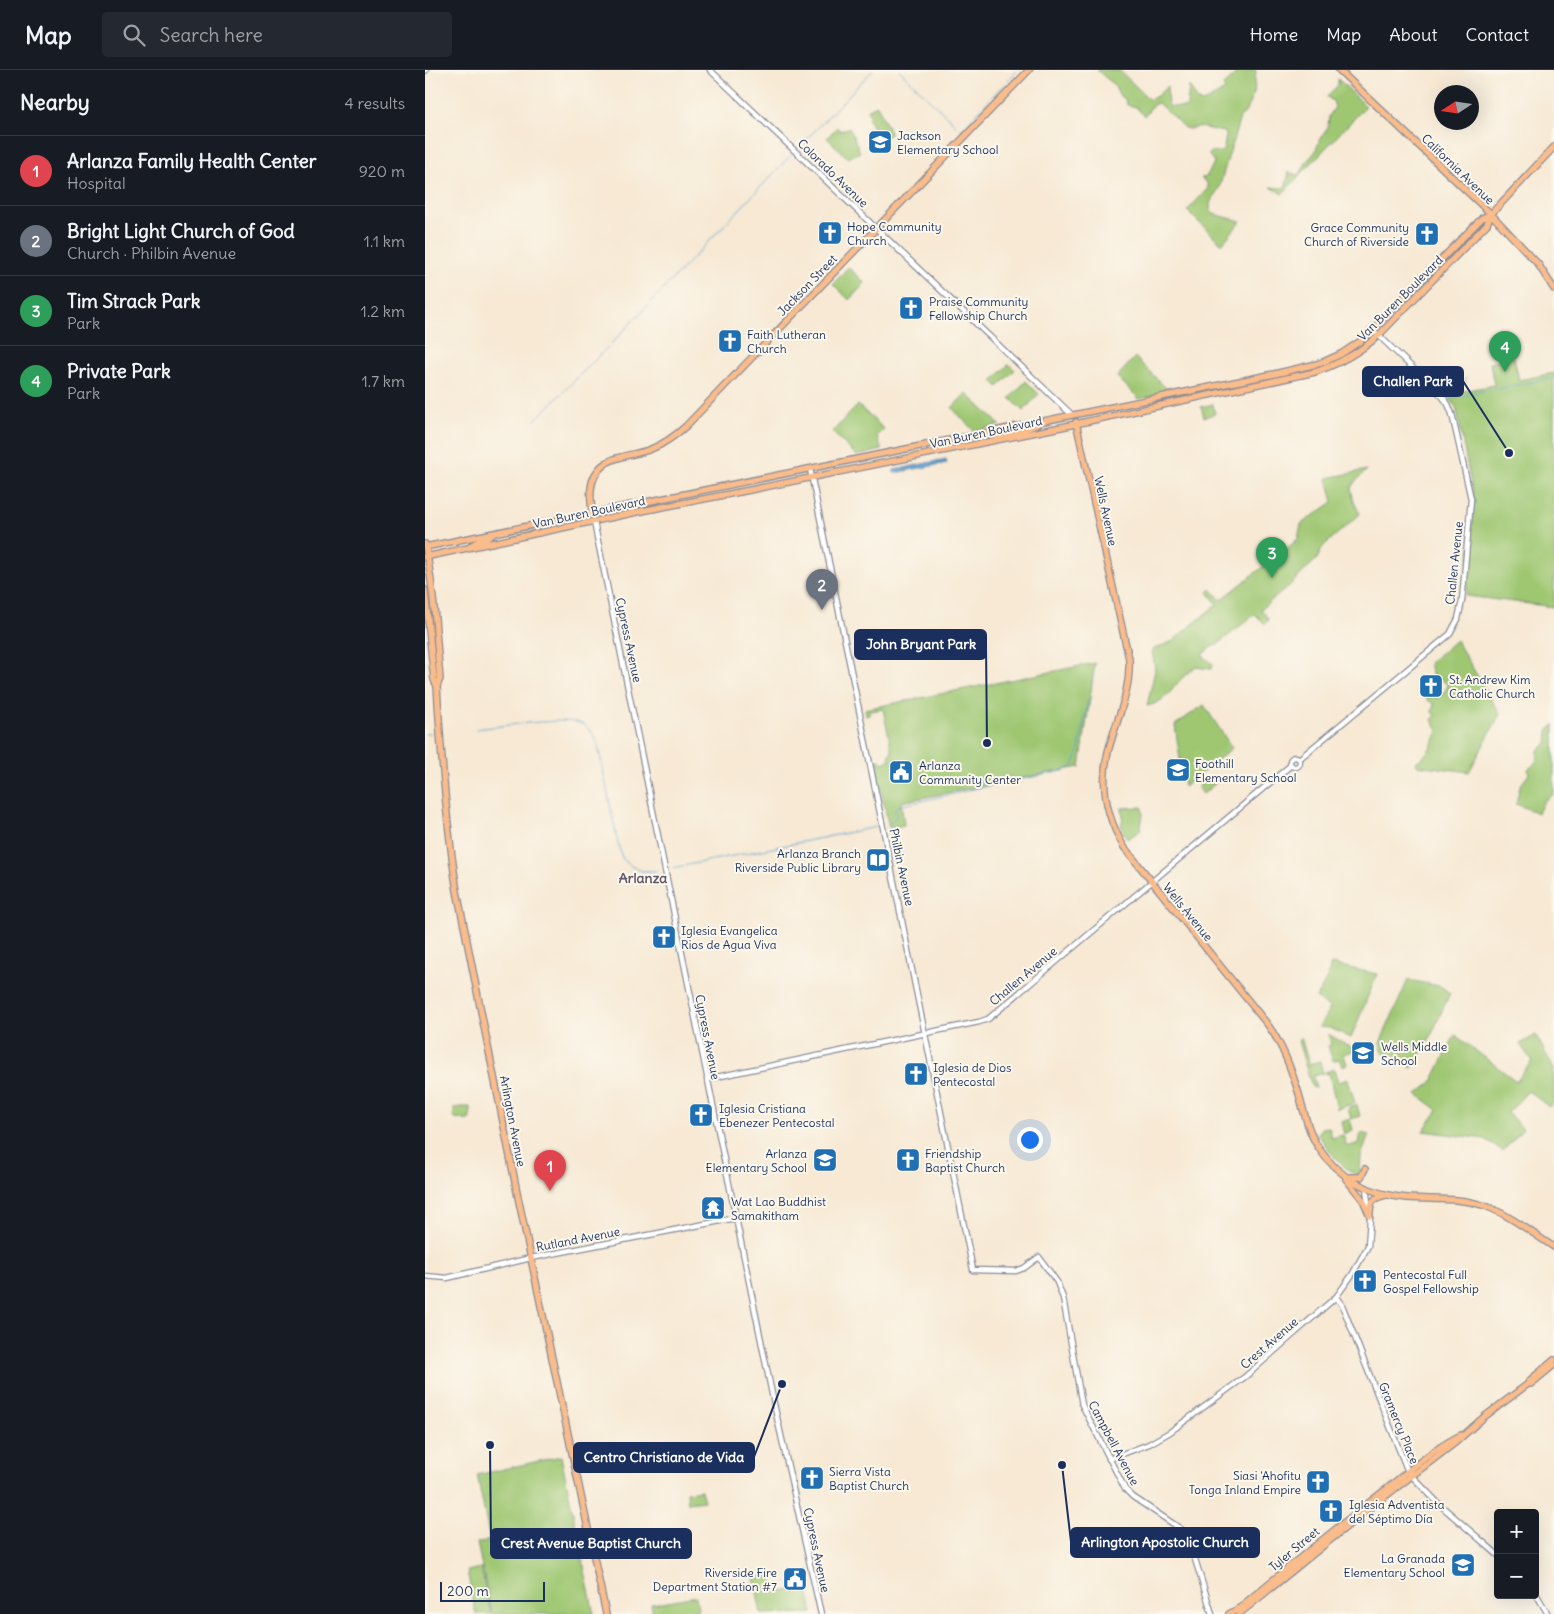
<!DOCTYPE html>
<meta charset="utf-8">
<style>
:root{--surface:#171b24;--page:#242831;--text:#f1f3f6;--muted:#9ea1a6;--line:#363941;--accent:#8c9099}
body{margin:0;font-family:Delius,sans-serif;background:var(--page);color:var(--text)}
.controls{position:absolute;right:15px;bottom:15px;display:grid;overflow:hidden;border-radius:5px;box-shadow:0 5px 20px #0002}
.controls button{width:45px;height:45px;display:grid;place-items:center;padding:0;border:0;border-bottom:1px solid var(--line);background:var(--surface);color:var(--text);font:25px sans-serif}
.compass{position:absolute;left:1009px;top:15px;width:45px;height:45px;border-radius:50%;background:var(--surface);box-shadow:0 5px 20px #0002;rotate:258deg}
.scale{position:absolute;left:15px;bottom:12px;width:105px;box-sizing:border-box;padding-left:5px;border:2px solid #1b2f5e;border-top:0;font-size:14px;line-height:18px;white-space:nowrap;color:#1b2f5e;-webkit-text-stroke:4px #fbf7ec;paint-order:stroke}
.you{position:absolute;left:604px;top:1069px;width:18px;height:18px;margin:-12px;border:4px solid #fff;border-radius:50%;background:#1a73e8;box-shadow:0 0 0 8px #1a73e833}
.badge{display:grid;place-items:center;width:32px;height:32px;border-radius:50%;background:var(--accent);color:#fff;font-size:16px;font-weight:700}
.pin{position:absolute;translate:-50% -41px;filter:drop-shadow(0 1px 2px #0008)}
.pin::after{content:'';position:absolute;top:26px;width:18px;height:15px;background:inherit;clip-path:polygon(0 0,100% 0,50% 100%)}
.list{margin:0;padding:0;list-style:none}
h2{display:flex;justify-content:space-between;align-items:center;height:65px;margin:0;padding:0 20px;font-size:21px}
h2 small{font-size:16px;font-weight:400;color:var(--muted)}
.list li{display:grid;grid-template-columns:32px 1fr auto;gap:15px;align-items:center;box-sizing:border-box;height:70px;padding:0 20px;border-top:1px solid var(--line)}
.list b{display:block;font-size:19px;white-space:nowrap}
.list p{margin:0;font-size:16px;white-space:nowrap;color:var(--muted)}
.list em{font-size:16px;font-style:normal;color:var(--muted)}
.icon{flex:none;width:28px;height:28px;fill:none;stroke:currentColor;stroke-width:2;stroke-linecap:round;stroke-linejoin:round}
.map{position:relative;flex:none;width:1129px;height:1544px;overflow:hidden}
header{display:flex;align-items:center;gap:30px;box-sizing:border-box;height:70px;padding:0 25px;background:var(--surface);border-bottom:1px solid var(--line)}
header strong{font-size:24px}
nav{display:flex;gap:28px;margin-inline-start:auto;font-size:18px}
.search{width:350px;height:45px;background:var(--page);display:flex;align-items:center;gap:12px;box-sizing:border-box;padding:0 18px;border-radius:5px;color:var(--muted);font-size:19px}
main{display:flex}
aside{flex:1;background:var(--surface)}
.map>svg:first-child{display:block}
</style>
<header>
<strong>Map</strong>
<div class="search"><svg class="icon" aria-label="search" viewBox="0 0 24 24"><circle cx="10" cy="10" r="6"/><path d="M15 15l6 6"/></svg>Search here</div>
<nav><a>Home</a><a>Map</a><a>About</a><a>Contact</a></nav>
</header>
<main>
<aside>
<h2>Nearby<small>4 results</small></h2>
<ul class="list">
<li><span class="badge" style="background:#e0444e">1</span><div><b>Arlanza Family Health Center</b><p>Hospital</p></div><em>920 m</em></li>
<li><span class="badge" style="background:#6b7280">2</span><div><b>Bright Light Church of God</b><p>Church · Philbin Avenue</p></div><em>1.1 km</em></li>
<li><span class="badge" style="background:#2e9e5b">3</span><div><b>Tim Strack Park</b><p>Park</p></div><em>1.2 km</em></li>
<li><span class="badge" style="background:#2e9e5b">4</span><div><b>Private Park</b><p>Park</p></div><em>1.7 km</em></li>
</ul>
</aside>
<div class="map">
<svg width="1129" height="1544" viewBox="0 0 1129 1544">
<rect width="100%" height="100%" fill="#fbf7ec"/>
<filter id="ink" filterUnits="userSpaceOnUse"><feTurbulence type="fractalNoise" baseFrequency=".02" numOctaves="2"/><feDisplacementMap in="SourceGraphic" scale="10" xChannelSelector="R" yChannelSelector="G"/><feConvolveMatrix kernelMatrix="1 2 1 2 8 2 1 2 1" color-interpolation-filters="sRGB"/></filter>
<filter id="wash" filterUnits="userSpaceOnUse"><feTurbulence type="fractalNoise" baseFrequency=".0096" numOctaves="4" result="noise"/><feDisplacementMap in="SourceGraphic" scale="20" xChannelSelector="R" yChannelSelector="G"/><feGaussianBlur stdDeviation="1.12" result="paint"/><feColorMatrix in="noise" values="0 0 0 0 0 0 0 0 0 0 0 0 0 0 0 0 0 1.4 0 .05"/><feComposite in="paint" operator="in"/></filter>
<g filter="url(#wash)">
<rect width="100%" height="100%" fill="#f7e9d4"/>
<path fill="#9fc772" stroke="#5d7b68" d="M 672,0 L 694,0 L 725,30 L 733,25 L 742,16 L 743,36 L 760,38 L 762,36 L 764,16 L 773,31 L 777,33 L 800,20 L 798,16 L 809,6 L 812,0 L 831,0 L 829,23 L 820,43 L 817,45 L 814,51 L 794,118 C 790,126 780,134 788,144 L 816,151 L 798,173 L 796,173 L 762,141 L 783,118 L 782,113 L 776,108 L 781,107 L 787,97 L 789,92 L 784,85 L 785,82 L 796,82 L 799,79 L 801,64 L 799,62 L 774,57 L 763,59 L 760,58 L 733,33 L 728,35 L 719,46 L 711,37 L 702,35 L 700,29 L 695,26 L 690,16 Z
M 913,9 L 941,36 L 857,124 L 846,117 C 862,119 860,119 864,102 L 872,105 L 875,104 L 882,91 L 890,82 L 894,72 L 903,57 L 904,46 L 910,37 L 908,31 L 902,27 L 913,15 Z
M 452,35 L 466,64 L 454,70 L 443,48 L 445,46 L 442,40 Z
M 412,57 L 415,61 L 424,57 L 435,82 L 423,88 L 402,68 Z
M 423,197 L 440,213 L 424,230 L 408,214 Z
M 710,287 L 745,322 L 714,329 L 692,307 Z
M 1089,287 L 1094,310 L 1129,303 L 1129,537 L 1041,526 L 1049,430 L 1031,337 L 1024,327 L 1028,323 L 1069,315 L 1065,293 Z
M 584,294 L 590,300 L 573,317 L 567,311 Z
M 601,311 L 614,324 L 598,341 L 585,328 Z
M 541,323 L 575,355 L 549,361 L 527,338 Z
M 788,334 L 790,344 L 779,347 L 776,337 Z
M 433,335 L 459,359 L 452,366 L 457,380 L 432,386 L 407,362 Z
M 942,400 L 930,412 L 926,418 L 929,432 L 935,444 L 903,472 L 897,478 L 892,489 L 862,518 L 836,539 L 844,550 L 840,554 L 830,544 L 793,574 L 785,578 L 777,585 L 789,595 L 786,599 L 770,597 C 765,602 759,606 754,611 C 744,624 739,632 722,636 L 730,600 L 727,580 L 748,571 L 792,534 L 783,522 L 786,519 L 796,530 L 839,496 L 843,488 L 840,477 L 860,480 L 873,469 L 876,454 L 908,432 L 902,408 Z
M 1031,570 L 1075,644 L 1044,702 L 992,695 L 991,692 C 1004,684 1007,675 1013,661 L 1007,650 L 1010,646 L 1007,642 L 1009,634 L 1001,629 L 1004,626 L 1011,628 L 1020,621 L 1023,615 L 1017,610 L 1008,608 L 1004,593 Z
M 670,593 L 655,697 L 476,732 L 479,755 L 464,758 L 450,691 L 455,690 L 456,693 L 464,691 L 465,683 L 467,682 L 458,639 L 445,641 L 444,644 L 441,645 L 440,639 Z
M 779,635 L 807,678 L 759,717 L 750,655 Z
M 1129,654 L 1129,724 L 1119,731 L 1113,743 L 1091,734 L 1095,716 L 1104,704 L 1103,699 C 1110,695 1114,689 1113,680 L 1122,673 L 1123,661 Z
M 786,706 L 791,713 L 778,724 L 773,717 Z
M 717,737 L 718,745 L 715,761 L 702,769 L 696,756 L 698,749 L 697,738 Z
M 906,894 L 952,904 L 926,968 L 905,958 L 894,957 L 905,938 L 891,928 L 903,906 Z
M 983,910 L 1015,916 L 1025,923 L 1005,968 L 987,998 L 966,984 L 957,982 L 955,973 Z
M 903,964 L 931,980 L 919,984 L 922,995 L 917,996 L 914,989 L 908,991 L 903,976 L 906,975 Z
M 1030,965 L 1091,1011 L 1107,991 L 1095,974 L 1111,965 L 1129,999 L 1129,1032 L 1124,1037 L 1103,1021 L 1083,1043 L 1098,1059 L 1078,1081 L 1060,1069 L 998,1061 L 1013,1040 L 992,1024 L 1007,1012 Z
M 876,967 L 884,994 L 895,991 L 898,1003 L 888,1006 L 891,1018 L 887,1017 L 873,971 Z
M 909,999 L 913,1012 L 923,1009 L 930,1033 L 912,1039 L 904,1003 L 900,1004 L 900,1002 Z
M 932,1035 L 935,1046 L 926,1049 L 923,1038 Z
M 34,1037 L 45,1037 L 45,1049 L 40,1051 L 39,1049 L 29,1048 L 29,1038 Z
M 925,1049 L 928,1060 L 919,1064 L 916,1052 Z
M 904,1057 L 907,1068 L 918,1065 L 922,1077 L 934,1073 L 936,1063 L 944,1065 L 936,1086 L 935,1104 L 931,1105 C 914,1095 903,1080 893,1064 L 896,1058 Z
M 136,1386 L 169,1544 L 67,1544 L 52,1473 L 65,1470 L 52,1405 Z
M 276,1420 L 279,1431 L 263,1433 L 262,1422 Z
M 56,1498 L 66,1544 L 51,1544 L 42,1501 Z
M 346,1503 L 350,1523 L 382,1517 L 388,1543 L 336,1544 L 329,1507 Z
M 271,1526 L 273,1540 L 251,1544 L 228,1544 L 226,1534 Z"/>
<path fill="#59a1d0" stroke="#3a6897" d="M 521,389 L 522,393 L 469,403 L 469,400 Z"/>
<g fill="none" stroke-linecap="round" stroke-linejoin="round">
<path stroke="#59a1d0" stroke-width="1" d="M 474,0 L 536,60 L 579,14
M 583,10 L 593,0
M 373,78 L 448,0
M 1031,323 L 1038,316 L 1042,307
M 1029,327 L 1129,308
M 110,350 L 184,276 L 367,84
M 51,659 C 71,657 143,646 157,654 C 165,658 170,666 173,675 L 192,769 L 197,788 L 206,796 L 217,801 L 232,801
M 0,664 L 6,663
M 544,720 L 638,701 L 648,696 L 653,684 L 663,630
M 464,754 L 471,747 L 470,739 L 473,736 L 542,721
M 248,798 L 451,757"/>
</g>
</g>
<g filter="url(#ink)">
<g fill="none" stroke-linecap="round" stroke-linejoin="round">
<defs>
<path id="minor" d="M 285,0 L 647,345
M 0,1 L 1,0
M 385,399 L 548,1200 L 591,1201 L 599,1198 L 614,1187 L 632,1212 L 638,1228 L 657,1335 L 700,1419 L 708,1427 L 756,1459 L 765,1473 L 787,1544
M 169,452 L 349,1334 L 396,1544
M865 692a5 5 0 1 1 10 0a5 5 0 1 1-10 0Z
M 874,689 L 1025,564 L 1033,549 L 1037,531 L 1046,429 L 1027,344 L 1023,334 L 1017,326 L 948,260
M 282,1009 L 554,952 L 563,949 L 866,695
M 0,1206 L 22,1208 L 106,1188 L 311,1148
M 911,1227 L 917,1235 L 983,1402 L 1014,1434 L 1073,1485
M 684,1389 L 724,1374 L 745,1362 L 821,1306 L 911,1227 L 927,1205 L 943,1176 L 945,1149 L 941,1117
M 1110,1522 L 1123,1544"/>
<path id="major" d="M 914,0 L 1066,144 L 1113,194 L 1129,219
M 651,352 L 704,589 C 706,623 691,650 683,682 C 675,715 682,748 699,777 L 843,955 C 858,976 866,999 874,1024 C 879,1042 883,1061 893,1077 C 913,1108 946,1125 982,1128 C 1008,1130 1032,1127 1057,1135 C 1081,1142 1108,1164 1129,1177
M 571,369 C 581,359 600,362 613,354
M 168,445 C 162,418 166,394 196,387 C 206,384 216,383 226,379 C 239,374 250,366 261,356 L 604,0
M 0,474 C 9,519 11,564 15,609 L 12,616 C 16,685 21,753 32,821 L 93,1127 L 181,1544
M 46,476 C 53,470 62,471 68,464
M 0,477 L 849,304 L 896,293 L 916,284 L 937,270 L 1057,148 L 1066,144 L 1129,77
M 0,487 L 222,440 L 325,420 L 641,356 L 890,302 C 914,294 935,282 954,265 L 1062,154 L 1066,144
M 0,520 L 9,610 L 12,616
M 925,1107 L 936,1107 L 940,1099
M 921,1109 L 938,1130 L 945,1146
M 945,1143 C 946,1131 948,1128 961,1125
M 1103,1314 L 1104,1311 L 1129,1290
M 804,1544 L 813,1539 C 861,1499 909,1460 959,1421 C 981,1403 1011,1377 1036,1365
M 814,1544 L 946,1437 L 1031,1372 L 1059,1347 L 1103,1314 L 1106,1314 L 1129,1295"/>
</defs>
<use href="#minor" stroke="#898c99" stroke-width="7"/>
<use href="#major" stroke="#898c99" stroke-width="8"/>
<use href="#minor" stroke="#fff" stroke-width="4.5"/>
<use href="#major" stroke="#fabc8b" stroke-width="5.5"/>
</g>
</g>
<defs>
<symbol id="school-square" viewBox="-11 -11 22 22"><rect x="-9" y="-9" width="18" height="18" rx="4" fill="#1f6fb2" stroke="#fbf7ec"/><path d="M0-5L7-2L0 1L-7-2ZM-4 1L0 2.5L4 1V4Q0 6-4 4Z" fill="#fff"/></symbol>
<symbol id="church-square" viewBox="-11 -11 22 22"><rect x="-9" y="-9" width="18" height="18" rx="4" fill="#1f6fb2" stroke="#fbf7ec"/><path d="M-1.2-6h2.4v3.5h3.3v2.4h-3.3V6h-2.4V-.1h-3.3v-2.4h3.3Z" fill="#fff"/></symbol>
<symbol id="civic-square" viewBox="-11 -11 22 22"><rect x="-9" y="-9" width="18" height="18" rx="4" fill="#1f6fb2" stroke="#fbf7ec"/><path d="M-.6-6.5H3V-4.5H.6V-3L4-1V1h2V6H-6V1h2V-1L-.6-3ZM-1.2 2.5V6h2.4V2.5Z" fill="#fff"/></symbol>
<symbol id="library-square" viewBox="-11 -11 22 22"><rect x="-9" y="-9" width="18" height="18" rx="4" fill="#1f6fb2" stroke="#fbf7ec"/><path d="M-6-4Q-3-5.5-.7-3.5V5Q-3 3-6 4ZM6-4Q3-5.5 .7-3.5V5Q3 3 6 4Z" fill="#fff"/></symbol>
<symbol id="temple-square" viewBox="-11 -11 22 22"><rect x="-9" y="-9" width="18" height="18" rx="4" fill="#1f6fb2" stroke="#fbf7ec"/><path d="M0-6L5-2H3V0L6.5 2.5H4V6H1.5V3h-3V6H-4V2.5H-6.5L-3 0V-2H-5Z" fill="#fff"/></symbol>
</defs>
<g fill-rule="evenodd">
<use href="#school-square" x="441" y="58" width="28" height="28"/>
<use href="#church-square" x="391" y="149" width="28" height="28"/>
<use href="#church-square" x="988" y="150" width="28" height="28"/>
<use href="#church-square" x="472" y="224" width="28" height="28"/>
<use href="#church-square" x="291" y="257" width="28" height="28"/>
<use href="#church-square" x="992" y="602" width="28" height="28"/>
<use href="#school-square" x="739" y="686" width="28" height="28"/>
<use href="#civic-square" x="462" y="688" width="28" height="28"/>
<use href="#library-square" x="439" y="776" width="28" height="28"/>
<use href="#church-square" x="225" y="853" width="28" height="28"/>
<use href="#school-square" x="924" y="969" width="28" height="28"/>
<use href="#church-square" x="477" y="990" width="28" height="28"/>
<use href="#church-square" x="262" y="1031" width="28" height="28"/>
<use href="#school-square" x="386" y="1076" width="28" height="28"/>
<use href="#church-square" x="469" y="1076" width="28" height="28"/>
<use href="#temple-square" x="274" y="1124" width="28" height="28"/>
<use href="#church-square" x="926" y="1197" width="28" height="28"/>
<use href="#church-square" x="373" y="1394" width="28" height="28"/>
<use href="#church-square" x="879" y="1398" width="28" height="28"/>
<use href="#church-square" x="892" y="1427" width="28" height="28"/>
<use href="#school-square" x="1024" y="1481" width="28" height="28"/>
<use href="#civic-square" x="356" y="1495" width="28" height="28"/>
</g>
<g text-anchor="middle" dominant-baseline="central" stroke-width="4" stroke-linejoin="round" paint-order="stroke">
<g font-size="12" fill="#1b2f5e" stroke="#fbf7ec" text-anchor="start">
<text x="472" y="65">Jackson<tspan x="472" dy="14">Elementary School</tspan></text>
<text x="422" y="156">Hope Community<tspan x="422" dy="14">Church</tspan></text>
<text x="984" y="157" text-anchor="end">Grace Community<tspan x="984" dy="14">Church of Riverside</tspan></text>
<text x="504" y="231">Praise Community<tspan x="504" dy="14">Fellowship Church</tspan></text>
<text x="322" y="264">Faith Lutheran<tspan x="322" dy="14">Church</tspan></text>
<text x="1024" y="609">St. Andrew Kim<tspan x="1024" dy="14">Catholic Church</tspan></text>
<text x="770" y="693">Foothill<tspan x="770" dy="14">Elementary School</tspan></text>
<text x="494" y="695">Arlanza<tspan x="494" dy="14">Community Center</tspan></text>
<text x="436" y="783" text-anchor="end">Arlanza Branch<tspan x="436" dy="14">Riverside Public Library</tspan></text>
<text x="256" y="860">Iglesia Evangelica<tspan x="256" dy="14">Rios de Agua Viva</tspan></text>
<text x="956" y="976">Wells Middle<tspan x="956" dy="14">School</tspan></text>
<text x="508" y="997">Iglesia de Dios<tspan x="508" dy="14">Pentecostal</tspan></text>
<text x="294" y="1038">Iglesia Cristiana<tspan x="294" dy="14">Ebenezer Pentecostal</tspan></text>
<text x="382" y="1083" text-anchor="end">Arlanza<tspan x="382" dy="14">Elementary School</tspan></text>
<text x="500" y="1083">Friendship<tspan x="500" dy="14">Baptist Church</tspan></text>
<text x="306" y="1131">Wat Lao Buddhist<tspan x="306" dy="14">Samakitham</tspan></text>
<text x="958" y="1204">Pentecostal Full<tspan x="958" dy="14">Gospel Fellowship</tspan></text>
<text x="404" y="1401">Sierra Vista<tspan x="404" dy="14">Baptist Church</tspan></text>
<text x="876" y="1405" text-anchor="end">Siasi 'Ahofitu<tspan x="876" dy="14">Tonga Inland Empire</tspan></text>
<text x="924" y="1434">Iglesia Adventista<tspan x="924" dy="14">del Séptimo Día</tspan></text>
<text x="1020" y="1488" text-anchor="end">La Granada<tspan x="1020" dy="14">Elementary School</tspan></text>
<text x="352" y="1502" text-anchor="end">Riverside Fire<tspan x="352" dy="14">Department Station #7</tspan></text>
</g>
<g font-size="12" fill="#1b2f5e" stroke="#fbf7ec">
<text transform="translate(1033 99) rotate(44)">California Avenue</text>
<text transform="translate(408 103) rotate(44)">Colorado Avenue</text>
<text transform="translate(382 215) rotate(-46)">Jackson Street</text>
<text transform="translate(975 228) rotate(-45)">Van Buren Boulevard</text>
<text transform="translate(561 362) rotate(-12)">Van Buren Boulevard</text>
<text transform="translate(681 441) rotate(78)">Wells Avenue</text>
<text transform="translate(164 442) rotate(-12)">Van Buren Boulevard</text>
<text transform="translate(1029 493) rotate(-84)">Challen Avenue</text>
<text transform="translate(204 570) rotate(78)">Cypress Avenue</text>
<text transform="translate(477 797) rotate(78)">Philbin Avenue</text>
<text transform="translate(763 842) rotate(51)">Wells Avenue</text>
<text transform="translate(598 906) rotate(-40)">Challen Avenue</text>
<text transform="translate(283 967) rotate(79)">Cypress Avenue</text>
<text transform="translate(88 1051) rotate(79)">Arlington Avenue</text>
<text transform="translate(153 1169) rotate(-11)">Rutland Avenue</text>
<text transform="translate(844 1273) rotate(-41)">Crest Avenue</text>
<text transform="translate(974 1353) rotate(68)">Gramercy Place</text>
<text transform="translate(689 1373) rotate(62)">Campbell Avenue</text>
<text transform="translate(869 1479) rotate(-40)">Tyler Street</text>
<text transform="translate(392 1480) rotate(78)">Cypress Avenue</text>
</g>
<g font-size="14" font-weight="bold" fill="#64596a" stroke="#fbf7ec">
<text x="218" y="808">Arlanza</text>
</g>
</g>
<path fill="none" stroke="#1b2f5e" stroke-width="2" d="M1084 383L1038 311M562 673L561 574M357 1314L329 1387M637 1395L646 1472M65 1375L66 1473"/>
<g fill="#1b2f5e" stroke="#fbf7ec" stroke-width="2">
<circle cx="1084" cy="383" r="5"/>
<circle cx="562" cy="673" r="5"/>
<circle cx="357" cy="1314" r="5"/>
<circle cx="637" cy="1395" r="5"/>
<circle cx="65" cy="1375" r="5"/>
</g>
<g fill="#1b2f5e" stroke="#1b2f5e" stroke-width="2">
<rect x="938" y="297" width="100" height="29" rx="5"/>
<rect x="430" y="560" width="131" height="29" rx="5"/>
<rect x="149" y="1373" width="180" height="29" rx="5"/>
<rect x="646" y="1458" width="188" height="29" rx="5"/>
<rect x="66" y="1459" width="200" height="29" rx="5"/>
</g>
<g font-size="14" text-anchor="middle" font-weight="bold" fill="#fff">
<text x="988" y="316">Challen Park</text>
<text x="496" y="579">John Bryant Park</text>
<text x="239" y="1392">Centro Christiano de Vida</text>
<text x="740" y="1477">Arlington Apostolic Church</text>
<text x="166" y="1478">Crest Avenue Baptist Church</text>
</g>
</svg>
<div class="controls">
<button>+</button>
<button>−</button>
</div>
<svg class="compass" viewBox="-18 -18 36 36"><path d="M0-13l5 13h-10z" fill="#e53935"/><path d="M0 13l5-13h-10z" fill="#9ea1a6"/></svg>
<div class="scale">200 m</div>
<div class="you"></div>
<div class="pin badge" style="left:125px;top:1121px;background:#e0444e">1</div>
<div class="pin badge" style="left:397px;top:540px;background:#6b7280">2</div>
<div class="pin badge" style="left:847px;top:508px;background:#2e9e5b">3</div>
<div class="pin badge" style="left:1080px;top:302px;background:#2e9e5b">4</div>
</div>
</main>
